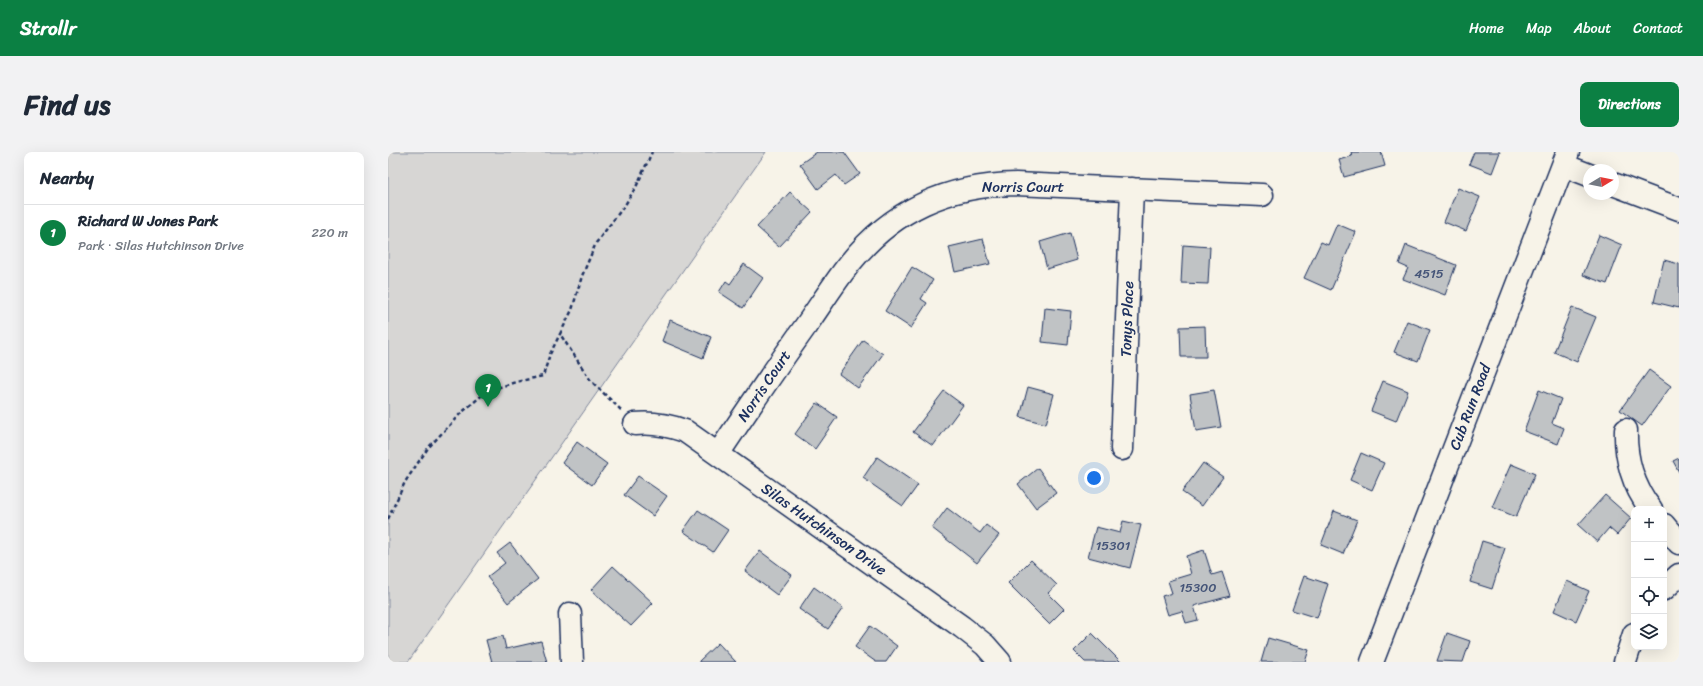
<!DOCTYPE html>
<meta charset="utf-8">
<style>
:root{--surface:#fff;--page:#f2f2f3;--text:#1f2937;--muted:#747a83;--line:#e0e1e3;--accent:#0b8043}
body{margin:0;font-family:Sriracha,sans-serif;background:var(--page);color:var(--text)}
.controls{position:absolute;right:12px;bottom:12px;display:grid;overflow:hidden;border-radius:8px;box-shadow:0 4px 16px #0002}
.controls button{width:36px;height:36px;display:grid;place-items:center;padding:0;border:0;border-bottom:1px solid var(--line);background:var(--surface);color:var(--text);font:20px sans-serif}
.compass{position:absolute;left:1195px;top:12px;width:36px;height:36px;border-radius:50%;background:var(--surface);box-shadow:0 4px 16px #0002;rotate:80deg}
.you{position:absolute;left:706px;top:326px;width:14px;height:14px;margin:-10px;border:3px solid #fff;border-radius:50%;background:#1a73e8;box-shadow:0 0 0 6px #1a73e833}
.badge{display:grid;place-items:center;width:26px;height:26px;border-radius:50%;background:var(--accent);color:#fff;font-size:13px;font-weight:700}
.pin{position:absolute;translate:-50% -33px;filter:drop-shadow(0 1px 2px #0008)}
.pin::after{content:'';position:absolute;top:21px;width:14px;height:12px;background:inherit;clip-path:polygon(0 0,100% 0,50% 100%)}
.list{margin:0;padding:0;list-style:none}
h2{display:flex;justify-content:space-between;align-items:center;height:52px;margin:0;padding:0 16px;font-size:17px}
h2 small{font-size:13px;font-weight:400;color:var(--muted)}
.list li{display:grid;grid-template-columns:26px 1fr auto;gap:12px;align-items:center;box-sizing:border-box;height:56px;padding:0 16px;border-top:1px solid var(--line)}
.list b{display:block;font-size:15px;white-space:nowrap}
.list p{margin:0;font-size:13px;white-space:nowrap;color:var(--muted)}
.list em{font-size:13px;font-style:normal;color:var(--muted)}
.icon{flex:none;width:22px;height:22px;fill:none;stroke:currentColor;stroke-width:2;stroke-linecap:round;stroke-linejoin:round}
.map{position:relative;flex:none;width:1291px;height:510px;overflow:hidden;border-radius:8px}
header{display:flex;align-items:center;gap:24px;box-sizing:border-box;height:56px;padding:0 20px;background:var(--accent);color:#fff}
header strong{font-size:19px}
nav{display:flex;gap:22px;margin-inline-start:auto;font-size:14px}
.intro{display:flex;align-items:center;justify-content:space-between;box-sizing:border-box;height:96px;padding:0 24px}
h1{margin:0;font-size:28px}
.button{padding:10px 18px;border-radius:8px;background:var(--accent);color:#fff;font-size:14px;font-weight:700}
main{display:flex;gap:24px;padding:0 24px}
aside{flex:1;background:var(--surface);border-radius:8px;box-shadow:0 4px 16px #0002}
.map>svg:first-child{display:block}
</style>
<header>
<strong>Strollr</strong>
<nav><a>Home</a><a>Map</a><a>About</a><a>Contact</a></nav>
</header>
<div class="intro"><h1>Find us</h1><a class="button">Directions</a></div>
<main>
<aside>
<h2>Nearby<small></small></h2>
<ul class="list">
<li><span class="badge">1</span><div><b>Richard W Jones Park</b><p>Park · Silas Hutchinson Drive</p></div><em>220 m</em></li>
</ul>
</aside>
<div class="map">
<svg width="1291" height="510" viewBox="0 0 1291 510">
<rect width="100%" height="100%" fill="#f7f3e8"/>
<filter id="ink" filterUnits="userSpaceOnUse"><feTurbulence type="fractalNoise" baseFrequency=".025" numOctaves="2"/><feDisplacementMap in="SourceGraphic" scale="8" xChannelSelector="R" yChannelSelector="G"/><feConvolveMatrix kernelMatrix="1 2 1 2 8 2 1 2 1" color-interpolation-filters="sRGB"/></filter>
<g filter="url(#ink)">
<path fill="#d7d6d4" stroke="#798299" d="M 0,0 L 378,0 L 20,510 L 0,510 Z"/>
<path fill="#c0c3c5" stroke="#1b2f5e" d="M 429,0 L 456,0 L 472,22 L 456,33 L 448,23 L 430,37 L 412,12 Z
M 963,0 L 993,0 L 997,14 L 956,25 L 951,8 L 964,4 Z
M 1086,0 L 1112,0 L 1104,21 L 1081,12 Z
M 1070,36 L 1092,45 L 1078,79 L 1056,70 Z
M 402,40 L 424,60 L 391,95 L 369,75 Z
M 949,72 L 968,80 L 943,138 L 916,126 L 933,90 L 940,93 Z
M 682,81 L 689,108 L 659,117 L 652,90 Z
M 1211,83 L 1234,93 L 1219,132 L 1195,123 Z
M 595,87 L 602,112 L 567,120 L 561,95 Z
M 795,93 L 822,95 L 820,132 L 793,131 Z
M 1018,93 L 1068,113 L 1057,143 L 1015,127 L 1020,116 L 1011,112 Z
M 1276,108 L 1291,112 L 1291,156 L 1266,150 Z
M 356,112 L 375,126 L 355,156 L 331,140 L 338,129 L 342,132 Z
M 524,115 L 545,128 L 533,147 L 539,151 L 523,176 L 497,159 Z
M 1184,155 L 1208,165 L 1189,210 L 1166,200 Z
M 657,156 L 683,159 L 680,193 L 654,190 Z
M 282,168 L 323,185 L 315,206 L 274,189 Z
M 1019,169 L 1042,178 L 1030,209 L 1006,200 Z
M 817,174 L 818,205 L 793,205 L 792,175 Z
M 475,188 L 495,202 L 470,236 L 451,222 Z
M 1261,218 L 1283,234 L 1254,274 L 1232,258 Z
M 995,229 L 1020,239 L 1008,269 L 983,259 Z
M 640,235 L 666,242 L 658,272 L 632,265 Z
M 826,238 L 833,275 L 808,279 L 802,242 Z
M 1151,238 L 1173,247 L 1164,271 L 1176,276 L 1170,292 L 1136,279 Z
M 556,239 L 575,253 L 545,294 L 525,280 Z
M 429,251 L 449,265 L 427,297 L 407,282 Z
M 189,290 L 219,312 L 204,333 L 174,311 Z
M 973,301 L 996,311 L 984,338 L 962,328 Z
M 489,305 L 530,333 L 515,354 L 475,326 Z
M 1291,306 L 1291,320 L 1285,309 Z
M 815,311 L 835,325 L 814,354 L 794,340 Z
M 1123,312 L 1147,322 L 1128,365 L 1104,355 Z
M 650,316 L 668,341 L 648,356 L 630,332 Z
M 250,324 L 279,344 L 265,364 L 236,343 Z
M 1217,343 L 1243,366 L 1229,383 L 1221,376 L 1209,390 L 1190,373 Z
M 559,356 L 592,381 L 598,373 L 611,383 L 589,411 L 544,376 Z
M 310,358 L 340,378 L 325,400 L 295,379 Z
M 946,359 L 969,368 L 955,402 L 933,393 Z
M 735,369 L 753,373 L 742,416 L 700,405 L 708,375 L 732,381 Z
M 1094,389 L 1117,396 L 1104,437 L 1082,430 Z
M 122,391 L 150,427 L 120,451 L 99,425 L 117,411 L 109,401 Z
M 816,398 L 824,423 L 834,420 L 842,444 L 806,454 L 810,468 L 798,471 L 794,459 L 780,463 L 774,444 L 784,441 L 780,429 L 803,422 L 798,404 Z
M 372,399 L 404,423 L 389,443 L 357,419 Z
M 643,408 L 669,433 L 660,441 L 676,457 L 661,472 L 620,431 Z
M 225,414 L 265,451 L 243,474 L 203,438 Z
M 916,424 L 940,432 L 929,466 L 904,458 Z
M 1179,429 L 1201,439 L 1188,469 L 1166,459 Z
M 426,435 L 455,456 L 440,477 L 411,457 Z
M 482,474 L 509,494 L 498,510 L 488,510 L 467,495 Z
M 704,481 L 733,510 L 697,510 L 686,499 Z
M 1059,481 L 1082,489 L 1075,510 L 1049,509 Z
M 115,484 L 118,497 L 153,489 L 159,510 L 104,510 L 98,488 Z
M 880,486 L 921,498 L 917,510 L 873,510 Z
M 330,491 L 348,510 L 311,510 L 311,509 Z"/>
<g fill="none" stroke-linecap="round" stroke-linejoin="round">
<defs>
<path id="minor" d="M 1175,13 L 1201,23
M 1225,32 L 1291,57
M 247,272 C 265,270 280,273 297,279 L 574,475 L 597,493 L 612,510
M 1238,278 C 1237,305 1245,335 1263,357
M 734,297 L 744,37
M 330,302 C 358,260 387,217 417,175 C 432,154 446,131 462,111 C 505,57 560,33 628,32 L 874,43
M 1276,373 L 1291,391
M 1276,437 L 1291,423
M 182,462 L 184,510
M 984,510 L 1180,0
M 1237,510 L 1246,482"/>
</defs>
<use href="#minor" stroke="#1b2f5e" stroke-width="25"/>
<path stroke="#1b2f5e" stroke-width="2.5" stroke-dasharray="4 3" stroke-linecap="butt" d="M 233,258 L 203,229 L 172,182 L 184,158 L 194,124 L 208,91 L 237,53 L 249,33 L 264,0
M 0,367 L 17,330 L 40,296 L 72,262 L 99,239 L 128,230 L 155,224 L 162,202 L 172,182"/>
<use href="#minor" stroke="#f7f3e8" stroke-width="22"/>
</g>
</g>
<g text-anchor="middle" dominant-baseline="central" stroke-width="3.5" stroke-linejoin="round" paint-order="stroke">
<g font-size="13" fill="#445478">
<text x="1041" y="121">4515</text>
<text x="725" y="393">15301</text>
<text x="810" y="435">15300</text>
</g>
<g font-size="15" fill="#1b2f5e" stroke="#f7f3e8">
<text x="635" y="35">Norris Court</text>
<text transform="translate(739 167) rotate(-88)">Tonys Place</text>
<text transform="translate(376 234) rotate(-56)">Norris Court</text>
<text transform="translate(1082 255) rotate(-69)">Cub Run Road</text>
<text transform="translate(436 377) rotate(35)">Silas Hutchinson Drive</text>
</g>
</g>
</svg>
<div class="controls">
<button>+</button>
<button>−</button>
<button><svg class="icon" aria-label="locate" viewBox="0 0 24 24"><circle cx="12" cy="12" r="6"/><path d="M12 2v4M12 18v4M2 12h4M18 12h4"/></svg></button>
<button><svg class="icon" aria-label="layers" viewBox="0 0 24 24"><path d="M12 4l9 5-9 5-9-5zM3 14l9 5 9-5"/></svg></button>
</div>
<svg class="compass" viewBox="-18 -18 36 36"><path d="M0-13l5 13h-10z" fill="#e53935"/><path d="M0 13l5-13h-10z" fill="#747a83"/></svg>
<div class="you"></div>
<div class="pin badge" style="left:100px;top:255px">1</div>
</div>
</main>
